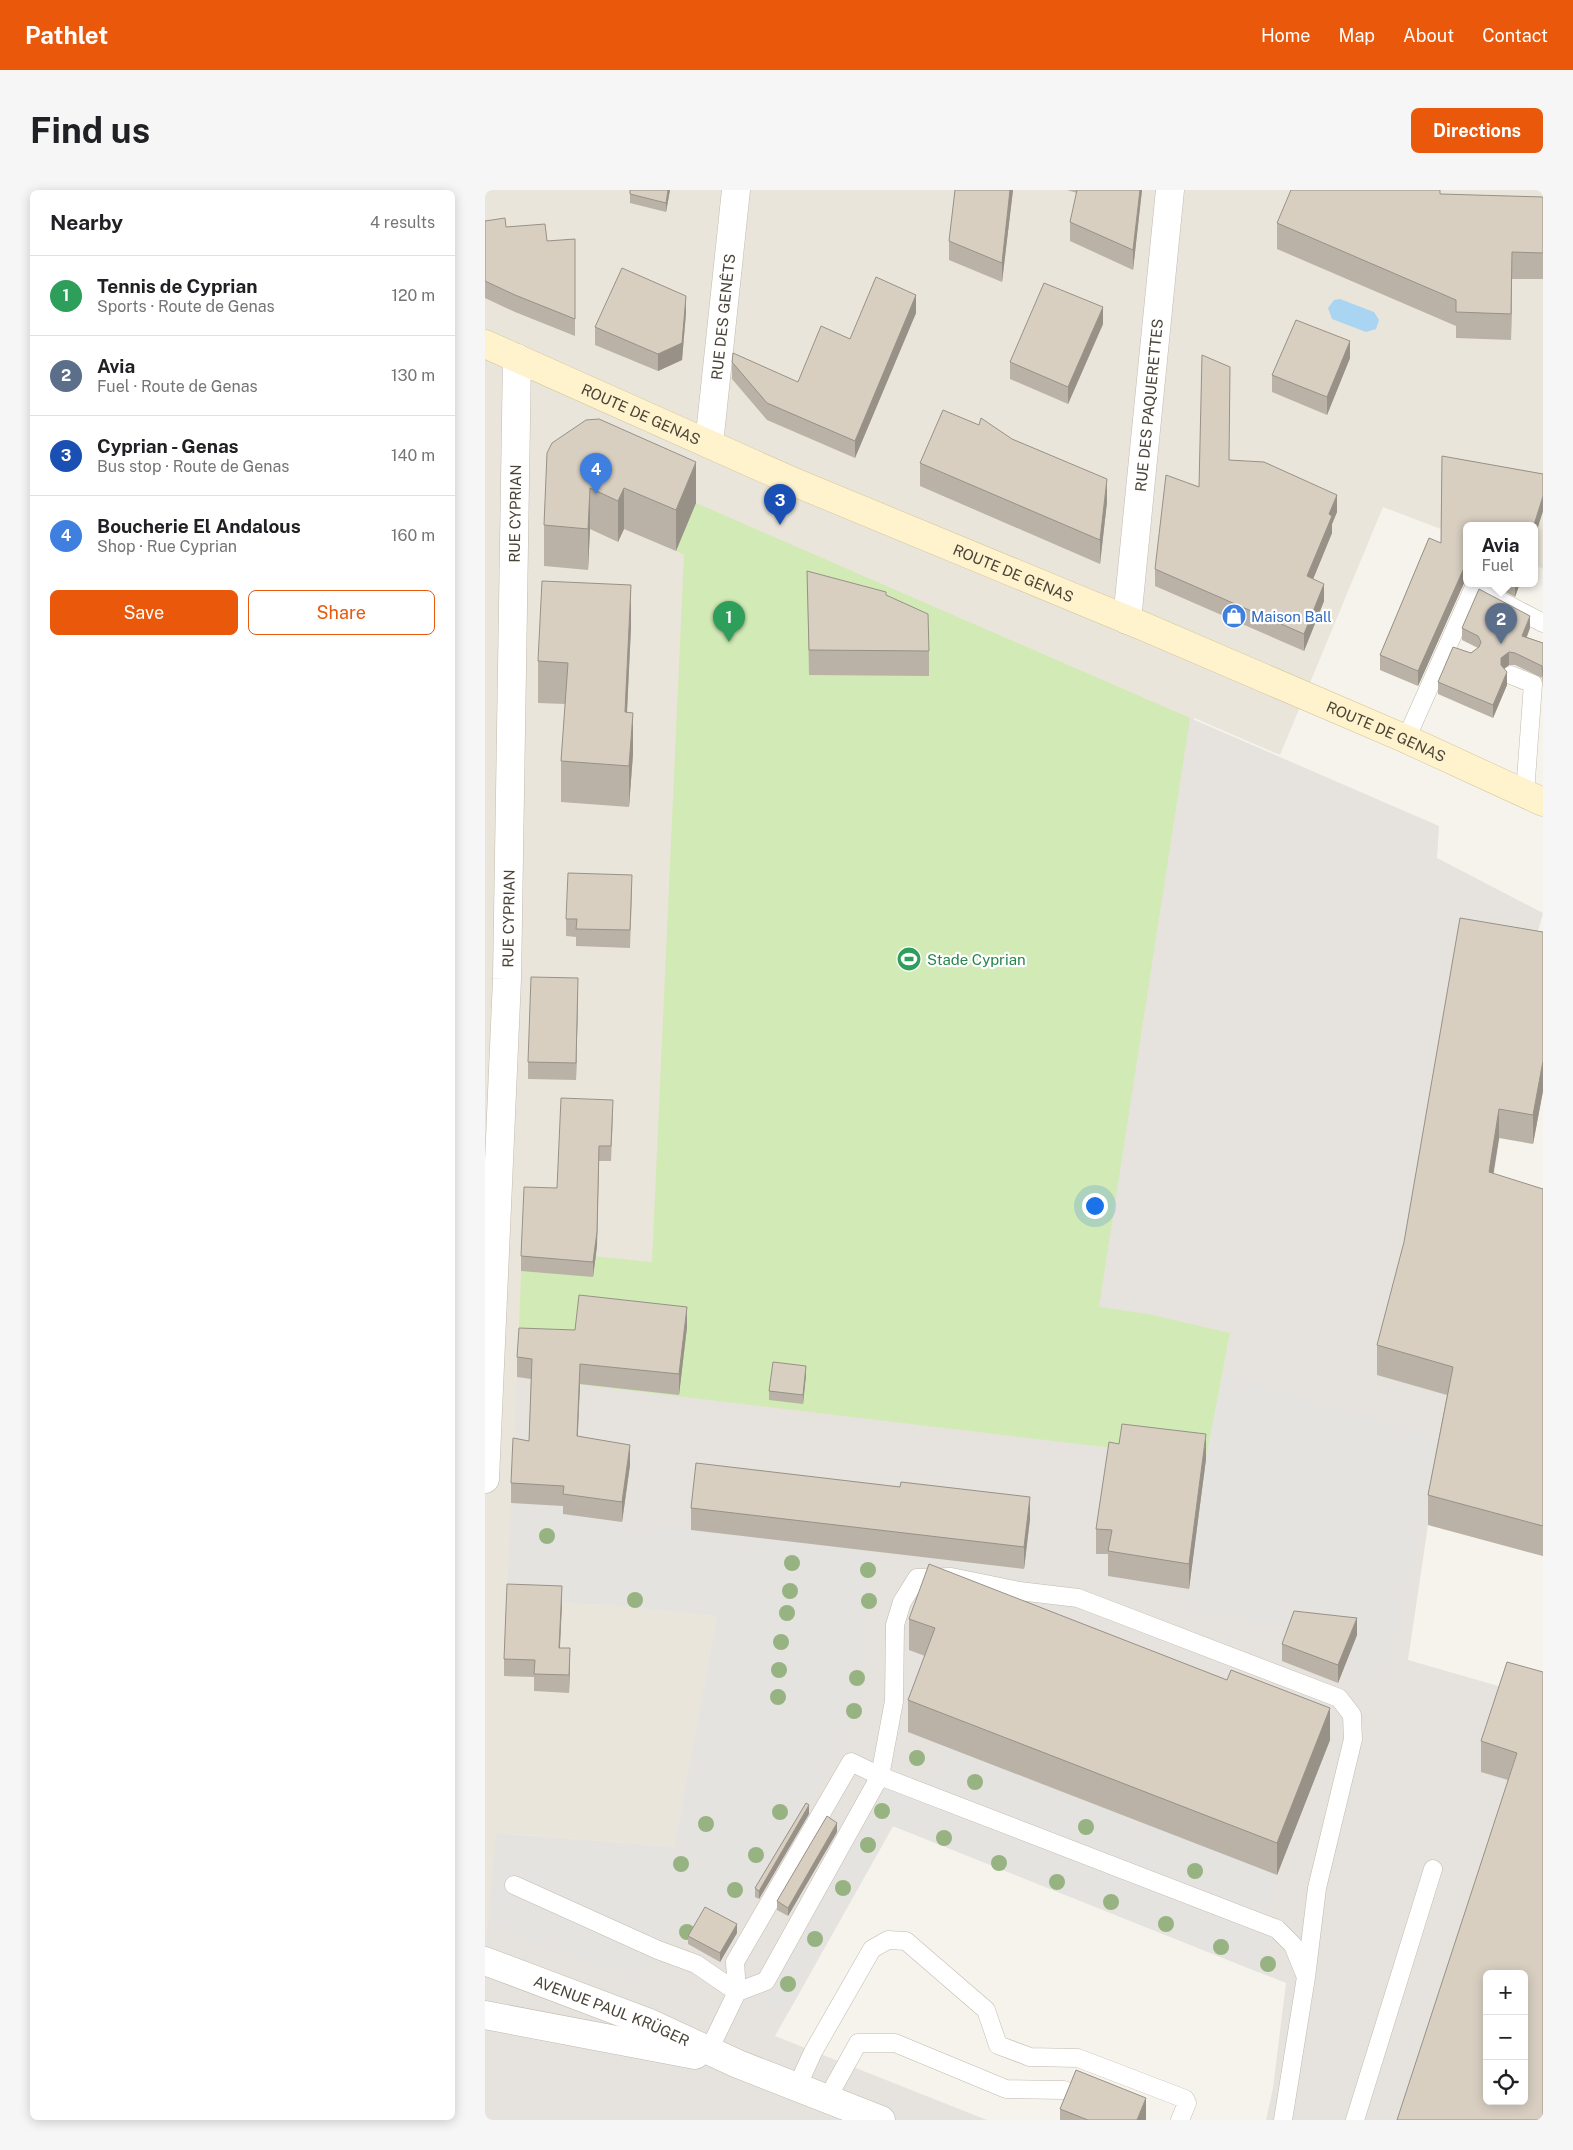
<!DOCTYPE html>
<meta charset="utf-8">
<style>
:root{--surface:#fff;--page:#f6f6f6;--text:#202124;--muted:#757577;--line:#e0e0e0;--accent:#ea580c}
body{margin:0;font-family:"Public Sans",sans-serif;background:var(--page);color:var(--text)}
.controls{position:absolute;right:15px;bottom:15px;display:grid;overflow:hidden;border-radius:8px;box-shadow:0 2px 12px #0003}
.controls button{width:45px;height:45px;display:grid;place-items:center;padding:0;border:0;border-bottom:1px solid var(--line);background:var(--surface);color:var(--text);font:25px sans-serif}
.you{position:absolute;left:609px;top:1015px;width:18px;height:18px;margin:-12px;border:4px solid #fff;border-radius:50%;background:#1a73e8;box-shadow:0 0 0 8px #1a73e833}
.badge{display:grid;place-items:center;width:32px;height:32px;border-radius:50%;background:var(--accent);color:#fff;font-size:16px;font-weight:700}
.pin{position:absolute;translate:-50% -41px;filter:drop-shadow(0 1px 2px #0008)}
.pin::after{content:'';position:absolute;top:26px;width:18px;height:15px;background:inherit;clip-path:polygon(0 0,100% 0,50% 100%)}
.popup{position:absolute;left:978px;top:332px;width:75px;height:65px;box-sizing:border-box;display:grid;place-content:center;border-radius:8px;background:var(--surface);filter:drop-shadow(0 1px 4px #0005);font-size:16px;white-space:nowrap;color:var(--muted)}
.popup b{font-size:19px;color:var(--text)}
.popup::after{content:'';position:absolute;left:50%;top:100%;margin-left:-10px;border:10px solid transparent;border-top-color:var(--surface)}
.list{margin:0;padding:0;list-style:none}
h2{display:flex;justify-content:space-between;align-items:center;height:65px;margin:0;padding:0 20px;font-size:21px}
h2 small{font-size:16px;font-weight:400;color:var(--muted)}
.list li{display:grid;grid-template-columns:32px 1fr auto;gap:15px;align-items:center;box-sizing:border-box;height:80px;padding:0 20px;border-top:1px solid var(--line)}
.list b{display:block;font-size:19px;white-space:nowrap}
.list p{margin:0;font-size:16px;white-space:nowrap;color:var(--muted)}
.list em{font-size:16px;font-style:normal;color:var(--muted)}
.actions{display:flex;gap:10px;padding:15px 20px}
.actions a{flex:1;padding:11px 0;border:1px solid var(--accent);border-radius:8px;text-align:center;font-size:18px;color:var(--accent)}
.actions .main{background:var(--accent);color:#fff}
.icon{flex:none;width:28px;height:28px;fill:none;stroke:currentColor;stroke-width:2;stroke-linecap:round;stroke-linejoin:round}
.map{position:relative;flex:none;width:1058px;height:1930px;overflow:hidden;border-radius:8px}
header{display:flex;align-items:center;gap:30px;box-sizing:border-box;height:70px;padding:0 25px;background:var(--accent);color:#fff}
header strong{font-size:24px}
nav{display:flex;gap:28px;margin-inline-start:auto;font-size:18px}
.intro{display:flex;align-items:center;justify-content:space-between;box-sizing:border-box;height:120px;padding:0 30px}
h1{margin:0;font-size:35px}
.button{padding:12px 22px;border-radius:8px;background:var(--accent);color:#fff;font-size:18px;font-weight:700}
main{display:flex;gap:30px;padding:0 30px}
aside{flex:1;background:var(--surface);border-radius:8px;box-shadow:0 2px 12px #0003}
.map>svg:first-child{display:block}
</style>
<header>
<strong>Pathlet</strong>
<nav><a>Home</a><a>Map</a><a>About</a><a>Contact</a></nav>
</header>
<div class="intro"><h1>Find us</h1><a class="button">Directions</a></div>
<main>
<aside>
<h2>Nearby<small>4 results</small></h2>
<ul class="list">
<li><span class="badge" style="background:#2e9e5b">1</span><div><b>Tennis de Cyprian</b><p>Sports · Route de Genas</p></div><em>120 m</em></li>
<li><span class="badge" style="background:#5c6f8a">2</span><div><b>Avia</b><p>Fuel · Route de Genas</p></div><em>130 m</em></li>
<li><span class="badge" style="background:#1a4fb4">3</span><div><b>Cyprian - Genas</b><p>Bus stop · Route de Genas</p></div><em>140 m</em></li>
<li><span class="badge" style="background:#3f7fe0">4</span><div><b>Boucherie El Andalous</b><p>Shop · Rue Cyprian</p></div><em>160 m</em></li>
</ul>
<div class="actions"><a class="main">Save</a><a>Share</a></div>
</aside>
<div class="map">
<svg width="1058" height="1930" viewBox="0 0 1058 1930">
<rect width="100%" height="100%" fill="#f6f3ec"/>
<path fill="#eae5da" d="M 0,0 L 1058,0 L 1058,379 L 1050,375 L 1050,335 L 982,335 L 982,349 L 898,317 L 795,565 L 709,528 L 626,1112 L 745,1143 L 721,1269 L 22,1411 L 124,1415 L 232,1426 L 189,1657 L 12,1643 L 3,1734 L 0,1748 Z"/>
<path fill="#e6e2dd" fill-rule="evenodd" d="M 705,528 L 954,636 L 952,668 L 1058,723 L 1044,774 L 990,1098 L 1058,1366 L 943,1335 L 923,1470 L 1058,1509 L 1058,1930 L 781,1930 L 788,1898 L 801,1793 L 408,1636 L 290,1846 L 502,1930 L 0,1930 L 0,1748 L 3,1734 L 11,1643 L 189,1657 L 232,1426 L 124,1415 L 22,1411 L 32,1187 L 721,1269 L 745,1143 L 614,1117 ZM 1002,1784 L 1039,1784 L 1039,1911 L 1002,1911 Z"/>
<path fill="#d2eab5" d="M 211,313 L 705,528 L 614,1117 L 663,1124 L 745,1143 L 721,1269 L 32,1187 L 37,1059 L 167,1072 L 199,365 L 191,361 Z"/>
<path fill="#e5e3e0" d="M 738,1184 L 953,1248 L 900,1498 L 859,1478 L 872,1445 L 809,1438 L 701,1422 L 721,1269 Z
M 26,1313 L 79,1316 L 79,1324 L 388,1361 L 373,1519 L 321,1622 L 270,1707 L 252,1743 L 220,1726 L 205,1751 L 183,1740 L 157,1793 L 3,1734 L 11,1643 L 189,1657 L 232,1426 L 124,1415 L 22,1411 Z
M 454,1554 L 792,1685 L 777,1732 L 792,1739 L 773,1782 L 408,1636 L 303,1823 L 272,1810 L 395,1586 L 434,1601 Z"/>
<path fill="#a9d4f2" d="M 855,109 L 889,122 L 894,130 L 891,139 L 881,142 L 847,129 L 843,118 L 849,110 Z"/>
<g fill="none" stroke-linecap="round" stroke-linejoin="round">
<defs>
<path id="service" d="M 1026,485 L 1048,494 L 1040,603
M 921,549 L 989,397 L 1058,433
M 29,1695 L 173,1760 L 211,1774 L 252,1802
M 252,1802 L 250,1772 L 366,1572 L 395,1586 L 409,1511 L 410,1435 L 417,1412 L 432,1388 L 466,1387 L 534,1401 L 593,1408 L 854,1508 L 867,1525 L 868,1549 L 832,1698 L 821,1787
M 224,1860 L 252,1802 L 281,1791 L 395,1586 L 792,1739 L 808,1755 L 821,1787 L 798,1930
M 312,1897 L 328,1862 L 387,1759 L 403,1750 L 421,1751 L 501,1820 L 513,1855 L 545,1867 L 593,1868 L 700,1909 L 702,1913 L 695,1930
M 342,1909 L 373,1853 L 410,1853 L 521,1899 L 579,1900 L 605,1910
M 870,1930 L 948,1679"/>
<g id="minor">
<path id="s1" d="M 224,254 L 251,0"/>
<path id="s2" d="M 642,430 L 685,0"/>
<path id="s3" d="M 0,1289 L 22,789 L 32,168"/>
<path id="s4" d="M 0,1771 L 162,1832 L 253,1874 L 396,1930"/>
<path d="M 0,1825 L 210,1865"/>
</g>
<g id="secondary">
<path id="s5" d="M 0,154 L 309,292 L 660,437 L 921,549 L 1058,612"/>
</g>
</defs>
<use href="#service" stroke="#c2bbae" stroke-width="19"/>
<use href="#minor" stroke="#c2bbae" stroke-width="29"/>
<use href="#secondary" stroke="#d6c79b" stroke-width="29"/>
<use href="#service" stroke="#fff" stroke-width="18"/>
<use href="#minor" stroke="#fff" stroke-width="28"/>
<use href="#secondary" stroke="#fff3cd" stroke-width="28"/>
</g>
<g fill="#97b381">
<circle cx="62" cy="1346" r="8"/>
<circle cx="307" cy="1373" r="8"/>
<circle cx="383" cy="1380" r="8"/>
<circle cx="305" cy="1401" r="8"/>
<circle cx="150" cy="1410" r="8"/>
<circle cx="384" cy="1411" r="8"/>
<circle cx="302" cy="1423" r="8"/>
<circle cx="296" cy="1452" r="8"/>
<circle cx="294" cy="1480" r="8"/>
<circle cx="372" cy="1488" r="8"/>
<circle cx="293" cy="1507" r="8"/>
<circle cx="369" cy="1521" r="8"/>
<circle cx="432" cy="1568" r="8"/>
<circle cx="490" cy="1592" r="8"/>
<circle cx="397" cy="1621" r="8"/>
<circle cx="295" cy="1622" r="8"/>
<circle cx="221" cy="1634" r="8"/>
<circle cx="601" cy="1637" r="8"/>
<circle cx="459" cy="1648" r="8"/>
<circle cx="383" cy="1655" r="8"/>
<circle cx="271" cy="1665" r="8"/>
<circle cx="514" cy="1673" r="8"/>
<circle cx="196" cy="1674" r="8"/>
<circle cx="710" cy="1681" r="8"/>
<circle cx="572" cy="1692" r="8"/>
<circle cx="358" cy="1698" r="8"/>
<circle cx="250" cy="1700" r="8"/>
<circle cx="626" cy="1712" r="8"/>
<circle cx="681" cy="1734" r="8"/>
<circle cx="202" cy="1742" r="8"/>
<circle cx="330" cy="1749" r="8"/>
<circle cx="736" cy="1757" r="8"/>
<circle cx="783" cy="1774" r="8"/>
<circle cx="303" cy="1794" r="8"/>
</g>
<path fill="#bab2a6" d="M 185,0 L 181,22 L 145,13 L 145,4 Z
M 470,0 L 528,0 L 517,92 L 464,70 L 464,51 Z
M 582,0 L 657,0 L 648,80 L 585,51 L 585,32 L 592,3 Z
M 955,4 L 1058,7 L 1058,89 L 1027,89 L 1026,150 L 971,148 L 971,136 L 792,59 L 792,33 Z
M 0,31 L 21,37 L 62,51 L 90,49 L 90,146 L 30,122 L 0,108 Z
M 201,123 L 197,170 L 173,181 L 110,155 L 110,137 Z
M 431,123 L 370,268 L 282,230 L 247,189 L 247,172 L 313,192 L 365,149 Z
M 618,134 L 583,214 L 525,189 L 525,172 Z
M 865,168 L 842,225 L 787,202 L 787,185 Z
M 62,263 L 211,313 L 191,361 L 139,339 L 133,352 L 105,339 L 103,380 L 59,376 L 59,335 Z
M 957,266 L 1058,284 L 1058,321 L 1050,346 L 1050,335 L 982,335 L 982,389 L 979,393 L 933,496 L 895,480 L 895,465 L 944,348 L 956,353 Z
M 744,270 L 852,322 L 847,334 L 847,343 L 828,389 L 839,411 L 819,461 L 670,396 L 670,379 L 714,297 Z
M 435,273 L 622,312 L 615,374 L 435,296 Z
M 322,381 L 401,405 L 444,461 L 444,486 L 324,485 Z
M 1004,393 L 1035,393 L 1030,407 Z
M 146,437 L 142,522 L 148,564 L 144,617 L 76,612 L 76,571 L 80,514 L 53,513 L 53,471 Z
M 977,438 L 1045,438 L 1042,447 L 1058,453 L 1058,498 L 1057,488 L 1030,475 L 1024,475 L 1019,479 L 1022,495 L 1008,528 L 953,504 L 953,492 L 986,463 L 993,458 L 977,450 Z
M 147,702 L 145,758 L 91,756 L 91,747 L 81,746 L 81,729 Z
M 1058,742 L 1058,901 L 1048,954 L 1014,948 L 1008,984 L 1058,999 L 1058,1366 L 943,1335 L 943,1305 L 962,1205 L 892,1185 L 892,1155 Z
M 93,805 L 91,890 L 43,889 L 43,872 Z
M 128,925 L 126,971 L 114,971 L 112,1056 L 108,1087 L 36,1081 L 36,1066 L 72,998 Z
M 202,1137 L 194,1205 L 95,1194 L 92,1246 L 145,1275 L 137,1332 L 78,1324 L 78,1316 L 26,1313 L 26,1293 L 44,1251 L 46,1189 L 32,1187 L 32,1167 L 90,1140 Z
M 321,1185 L 318,1214 L 284,1210 L 284,1201 Z
M 721,1269 L 704,1399 L 623,1386 L 623,1364 L 611,1364 L 611,1339 Z
M 206,1318 L 545,1329 L 539,1379 L 206,1340 Z
M 77,1413 L 75,1458 L 85,1475 L 84,1503 L 49,1501 L 49,1487 L 19,1486 L 19,1469 Z
M 424,1429 L 742,1490 L 845,1550 L 792,1685 L 423,1542 L 423,1510 L 440,1466 L 424,1460 Z
M 872,1445 L 853,1493 L 797,1471 L 797,1454 Z
M 1058,1482 L 1023,1590 L 996,1582 L 996,1551 Z
M 324,1624 L 274,1709 L 270,1707 L 270,1698 Z
M 352,1642 L 303,1726 L 292,1720 L 292,1711 Z
M 252,1743 L 235,1772 L 203,1754 L 203,1746 Z
M 575,1919 L 661,1930 L 575,1930 Z"/>
<path fill="#979187" d="M 183,0 L 185,0 L 181,22 L 181,13 Z
M 525,0 L 528,0 L 517,92 L 517,73 Z
M 655,0 L 657,0 L 648,80 L 648,60 Z
M 1027,62 L 1027,89 L 1026,150 L 1026,124 Z
M 431,105 L 431,123 L 370,268 L 370,251 Z
M 201,106 L 201,123 L 197,170 L 173,181 L 173,164 Z
M 618,117 L 618,134 L 583,214 L 583,197 Z
M 865,151 L 865,168 L 842,225 L 842,207 Z
M 211,272 L 211,313 L 191,361 L 191,320 Z
M 622,289 L 622,312 L 615,374 L 615,350 Z
M 105,298 L 105,339 L 103,380 L 103,339 Z
M 139,298 L 139,339 L 133,352 L 133,311 Z
M 852,305 L 852,322 L 847,334 L 847,343 L 822,404 L 822,386 L 844,324 Z
M 1058,306 L 1058,321 L 1050,346 L 1050,335 L 1049,335 Z
M 982,374 L 982,389 L 979,393 L 933,496 L 933,481 L 979,378 Z
M 1030,393 L 1035,393 L 1030,407 Z
M 839,394 L 839,411 L 819,461 L 819,444 Z
M 146,395 L 146,437 L 140,563 L 140,522 Z
M 1045,426 L 1045,438 L 1037,458 L 1037,446 Z
M 1024,462 L 1024,475 L 1016,481 L 1016,468 Z
M 1022,482 L 1022,495 L 1008,528 L 1008,515 Z
M 148,523 L 148,564 L 144,617 L 144,576 Z
M 93,788 L 93,805 L 91,890 L 91,873 Z
M 1058,871 L 1058,901 L 1048,954 L 1048,925 Z
M 1014,919 L 1014,948 L 1004,1012 L 1004,982 Z
M 114,956 L 112,1056 L 108,1087 L 108,1072 Z
M 202,1117 L 202,1137 L 194,1205 L 194,1184 Z
M 95,1174 L 95,1194 L 92,1266 L 92,1246 Z
M 321,1176 L 321,1185 L 318,1214 L 318,1205 Z
M 721,1244 L 721,1269 L 704,1399 L 704,1374 Z
M 145,1255 L 145,1275 L 137,1332 L 137,1312 Z
M 545,1307 L 545,1329 L 539,1379 L 539,1357 Z
M 77,1396 L 77,1413 L 74,1475 L 74,1458 Z
M 872,1428 L 872,1445 L 853,1493 L 853,1475 Z
M 85,1458 L 85,1475 L 84,1503 L 84,1485 Z
M 845,1518 L 845,1550 L 792,1685 L 792,1653 Z
M 324,1615 L 324,1624 L 274,1709 L 274,1701 Z
M 352,1633 L 352,1642 L 303,1726 L 303,1718 Z
M 252,1734 L 252,1743 L 235,1772 L 235,1763 Z
M 661,1908 L 661,1930 L 652,1930 Z"/>
<path fill="#d8cfc1" stroke="#979187" fill-rule="evenodd" d="M 145,0 L 183,0 L 181,13 L 145,4 Z
M 470,0 L 525,0 L 517,73 L 464,51 Z
M 592,0 L 655,0 L 648,60 L 585,32 Z
M 806,0 L 955,0 L 955,4 L 1058,7 L 1058,63 L 1027,62 L 1026,124 L 971,122 L 971,110 L 792,33 Z
M 20,28 L 21,37 L 60,34 L 62,51 L 90,49 L 90,129 L 30,105 L 0,91 L 0,31 Z
M 137,78 L 201,106 L 197,153 L 173,164 L 110,137 Z
M 391,87 L 431,105 L 370,251 L 282,213 L 247,172 L 248,163 L 313,192 L 336,136 L 365,149 Z
M 559,93 L 618,117 L 583,197 L 525,172 Z
M 811,130 L 865,151 L 842,207 L 787,185 Z
M 717,165 L 745,177 L 744,270 L 779,272 L 852,305 L 844,324 L 847,326 L 822,386 L 839,394 L 819,444 L 670,379 L 681,285 L 714,297 Z
M 458,220 L 494,235 L 496,228 L 527,249 L 622,289 L 615,350 L 435,273 Z
M 114,229 L 211,272 L 191,320 L 139,298 L 133,311 L 105,298 L 103,339 L 59,335 L 62,263 L 67,253 L 101,230 Z
M 957,266 L 1058,284 L 1058,306 L 1049,335 L 982,335 L 982,374 L 979,378 L 933,481 L 895,465 L 944,348 L 956,353 Z
M 322,381 L 401,402 L 401,405 L 443,424 L 444,461 L 324,460 Z
M 57,391 L 146,395 L 140,522 L 148,523 L 144,576 L 76,571 L 83,473 L 53,471 Z
M 994,399 L 1045,426 L 1037,446 L 1058,453 L 1058,486 L 1057,476 L 1030,463 L 1024,462 L 1016,468 L 1016,475 L 1022,482 L 1008,515 L 953,492 L 968,457 L 986,463 L 994,457 L 996,452 L 993,446 L 977,438 Z
M 83,683 L 147,685 L 145,740 L 91,739 L 92,729 L 81,729 Z
M 975,728 L 1058,742 L 1058,871 L 1048,925 L 1014,919 L 1004,982 L 1058,999 L 1058,1336 L 943,1305 L 968,1177 L 892,1155 L 919,1052 Z
M 46,787 L 93,788 L 91,873 L 43,872 Z
M 76,908 L 128,910 L 126,956 L 114,956 L 112,1042 L 108,1072 L 36,1066 L 39,997 L 72,998 Z
M 94,1105 L 202,1117 L 194,1184 L 95,1174 L 92,1246 L 145,1255 L 137,1312 L 78,1304 L 79,1296 L 26,1293 L 28,1248 L 44,1251 L 47,1169 L 32,1167 L 34,1138 L 90,1140 Z
M 288,1172 L 321,1176 L 318,1205 L 284,1201 Z
M 637,1234 L 721,1244 L 704,1374 L 623,1361 L 627,1340 L 611,1339 L 624,1252 L 634,1254 Z
M 211,1273 L 415,1297 L 416,1292 L 545,1307 L 539,1357 L 206,1318 Z
M 444,1374 L 742,1490 L 746,1480 L 845,1518 L 792,1653 L 423,1510 L 450,1438 L 424,1429 Z
M 22,1394 L 77,1396 L 74,1458 L 85,1458 L 84,1485 L 49,1484 L 50,1470 L 19,1469 Z
M 809,1421 L 872,1428 L 853,1475 L 797,1454 Z
M 1022,1472 L 1058,1482 L 1058,1930 L 912,1930 L 1032,1563 L 996,1551 ZM 1002,1784 L 1039,1784 L 1039,1911 L 1002,1911 Z
M 321,1613 L 324,1615 L 274,1701 L 270,1698 Z
M 342,1626 L 352,1633 L 303,1718 L 292,1711 Z
M 220,1717 L 252,1734 L 235,1763 L 203,1746 Z
M 591,1880 L 661,1908 L 652,1930 L 603,1930 L 575,1919 Z"/>
<defs>
<symbol id="shop-disc" viewBox="-11 -11 22 22"><circle r="9.5" fill="#3f7fe0" stroke="#fff"/><path d="M-5-2.5h2.3a2.7 3.5 0 0 1 5.4 0H5L5.5 6h-11ZM-1.5-2.5h3a1.5 2.3 0 0 0-3 0Z" fill="#fff"/></symbol>
<symbol id="stadium-disc" viewBox="-11 -11 22 22"><circle r="9.5" fill="#2e9e5b" stroke="#fff"/><path d="M0-5a6.5 5 0 1 0 0 10a6.5 5 0 1 0 0-10ZM-3.5-1.8h7v3.6h-7Z" fill="#fff"/></symbol>
</defs>
<g fill-rule="evenodd">
<use href="#shop-disc" x="735" y="412" width="28" height="28"/>
<use href="#stadium-disc" x="410" y="755" width="28" height="28"/>
</g>
<g text-anchor="middle" dominant-baseline="central" stroke-width="4.5" stroke-linejoin="round" paint-order="stroke">
<g font-size="15" fill="#4b4439" stroke="#fff">
<text stroke="none"><textPath href="#s1" startOffset="128">RUE DES GENÊTS</textPath></text>
<text stroke="none"><textPath href="#s2" startOffset="216">RUE DES PAQUERETTES</textPath></text>
<text stroke="none"><textPath href="#s5" startOffset="171">ROUTE DE GENAS</textPath></text>
<text stroke="none"><textPath href="#s3" startOffset="966">RUE CYPRIAN</textPath></text>
<text stroke="none"><textPath href="#s5" startOffset="576">ROUTE DE GENAS</textPath></text>
<text stroke="none"><textPath href="#s5" startOffset="981">ROUTE DE GENAS</textPath></text>
<text stroke="none"><textPath href="#s3" startOffset="561">RUE CYPRIAN</textPath></text>
<text stroke="none"><textPath href="#s4" startOffset="136">AVENUE PAUL KRÜGER</textPath></text>
</g>
<g font-size="15" fill="#366cbe" stroke="#fff" text-anchor="start">
<text x="766" y="426">Maison Ball</text>
</g>
<g font-size="15" fill="#27864d" stroke="#fff" text-anchor="start">
<text x="442" y="769">Stade Cyprian</text>
</g>
</g>
</svg>
<div class="controls">
<button>+</button>
<button>−</button>
<button><svg class="icon" aria-label="locate" viewBox="0 0 24 24"><circle cx="12" cy="12" r="6"/><path d="M12 2v4M12 18v4M2 12h4M18 12h4"/></svg></button>
</div>
<div class="you"></div>
<div class="pin badge" style="left:244px;top:452px;background:#2e9e5b">1</div>
<div class="pin badge" style="left:1016px;top:454px;background:#5c6f8a">2</div>
<div class="popup"><b>Avia</b>Fuel</div>
<div class="pin badge" style="left:295px;top:335px;background:#1a4fb4">3</div>
<div class="pin badge" style="left:111px;top:304px;background:#3f7fe0">4</div>
</div>
</main>
